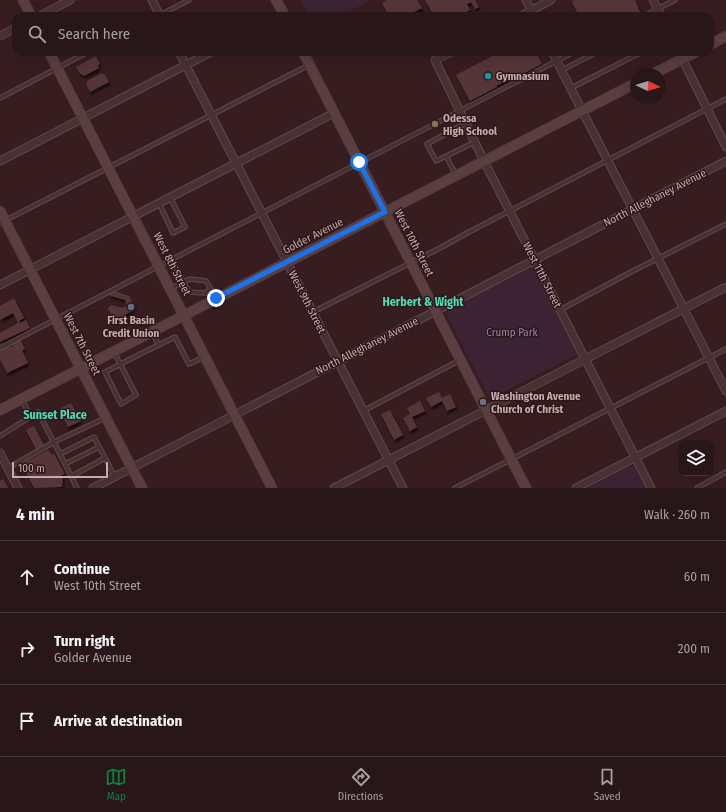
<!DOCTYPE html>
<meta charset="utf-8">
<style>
:root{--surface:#291618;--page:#311f21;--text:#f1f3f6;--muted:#a59fa2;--line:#453537;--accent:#0b8043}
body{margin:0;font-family:"Fira Sans Condensed",sans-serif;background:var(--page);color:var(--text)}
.controls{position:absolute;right:12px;bottom:12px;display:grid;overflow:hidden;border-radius:8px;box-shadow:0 4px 16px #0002}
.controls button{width:36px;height:36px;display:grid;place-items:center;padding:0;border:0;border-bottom:1px solid var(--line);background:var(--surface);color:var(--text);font:20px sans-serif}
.compass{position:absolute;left:630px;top:68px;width:36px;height:36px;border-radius:50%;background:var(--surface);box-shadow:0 4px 16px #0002;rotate:94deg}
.scale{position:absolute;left:12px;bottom:10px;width:96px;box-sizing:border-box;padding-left:4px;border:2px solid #c5aaac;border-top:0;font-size:11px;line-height:14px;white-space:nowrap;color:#c5aaac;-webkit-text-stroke:3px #2c1719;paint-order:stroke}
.stop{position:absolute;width:12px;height:12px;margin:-9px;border:3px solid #1a73e8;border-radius:50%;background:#fff}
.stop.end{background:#1a73e8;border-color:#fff;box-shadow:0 1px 4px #0008}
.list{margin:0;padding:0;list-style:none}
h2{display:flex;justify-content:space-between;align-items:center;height:52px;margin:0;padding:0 16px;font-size:17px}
h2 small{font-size:13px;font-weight:400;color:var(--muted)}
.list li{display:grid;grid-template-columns:26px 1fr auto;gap:12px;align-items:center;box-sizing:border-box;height:72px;padding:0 16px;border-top:1px solid var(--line)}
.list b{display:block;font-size:15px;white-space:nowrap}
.list p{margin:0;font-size:13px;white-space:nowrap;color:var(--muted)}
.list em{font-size:13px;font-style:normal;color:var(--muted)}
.icon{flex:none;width:22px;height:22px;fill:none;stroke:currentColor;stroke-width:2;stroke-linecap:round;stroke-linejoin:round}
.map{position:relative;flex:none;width:726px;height:488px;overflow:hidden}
.search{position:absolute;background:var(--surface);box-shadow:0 4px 16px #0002;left:12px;right:12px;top:12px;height:44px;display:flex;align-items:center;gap:10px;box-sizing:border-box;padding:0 14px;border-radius:12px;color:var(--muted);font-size:15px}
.sheet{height:268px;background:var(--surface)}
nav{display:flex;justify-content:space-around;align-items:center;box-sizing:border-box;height:56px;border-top:1px solid var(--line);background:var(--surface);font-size:11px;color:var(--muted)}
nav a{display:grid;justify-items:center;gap:2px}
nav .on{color:var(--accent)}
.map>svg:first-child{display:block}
</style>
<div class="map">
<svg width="726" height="488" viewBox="0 0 726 488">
<defs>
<filter id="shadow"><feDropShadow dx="1.5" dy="3" stdDeviation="1" flood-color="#0009"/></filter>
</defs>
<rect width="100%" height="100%" fill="#371d20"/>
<path fill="#3c2334" d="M 300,0 L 370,0 L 342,16 L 309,16 Z
M 534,265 L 580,353 L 490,399 L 445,311 Z
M 636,463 L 649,488 L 587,488 Z"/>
<path fill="#563639" filter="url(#shadow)" d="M 387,0 L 417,0 L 422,8 L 406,16 L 389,16 L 382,3 Z
M 425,0 L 475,0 L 479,7 L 475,9 L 471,2 L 467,4 L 470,10 L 460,16 L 434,16 Z
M 575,0 L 635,0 L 640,12 L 633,16 L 573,16 L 578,14 L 572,2 Z
M 500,52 L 536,52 L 542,64 L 515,78 L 514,77 L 496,86 L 497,87 L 470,101 L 456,75 Z
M 96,56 L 100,64 L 98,65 L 99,68 L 84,76 L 82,74 L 80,74 L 76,67 Z
M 102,73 L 104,75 L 105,75 L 109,82 L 90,92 L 86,84 L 87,84 L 87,81 Z
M 115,291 L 129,296 L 135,307 L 132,309 L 133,311 L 126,314 L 124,322 L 117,320 L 114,321 L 108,308 L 111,305 L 122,308 L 127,306 L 125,300 L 108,295 Z
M 14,298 L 24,318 L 19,321 L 20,323 L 26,320 L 30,328 L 0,342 L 0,333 L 18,323 L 13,313 L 0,320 L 0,306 Z
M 20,339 L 25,349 L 22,350 L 28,363 L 7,373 L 0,359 L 0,349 L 9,345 L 11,347 L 13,346 L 12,344 Z
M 439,392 L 442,398 L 450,394 L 456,407 L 447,411 L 442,401 L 431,407 L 426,398 Z
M 420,401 L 425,411 L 412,417 L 417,427 L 410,431 L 403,418 L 410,414 L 407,408 Z
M 71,403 L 81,421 L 68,427 L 59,409 Z
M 390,410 L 403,435 L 394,440 L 381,414 Z
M 34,426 L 44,445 L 36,449 L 26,430 Z
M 48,450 L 52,455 L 54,454 L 65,474 L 60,476 L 63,476 L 62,487 L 34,488 L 22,464 Z
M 3,479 L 8,488 L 0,488 L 0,481 Z"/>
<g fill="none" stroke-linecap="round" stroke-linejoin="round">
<defs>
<path id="lane" d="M 160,15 L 189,0
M 644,16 L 675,0
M 562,70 L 597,52
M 571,88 L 642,52
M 0,98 L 88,52
M 466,123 L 427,144 L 436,161 L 475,142
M 446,156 L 456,175
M 159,203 L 173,233 L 185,227 L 170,197
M 0,223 L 309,65
M 171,260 L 189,292 L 205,293 L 211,289
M 171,288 L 190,279 L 206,281 L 216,297
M 560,310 L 629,273 L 726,224
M 313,312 L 442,247 L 467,233 L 726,99
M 152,333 L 159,345
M 0,348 L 574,52
M 114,352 L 136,395 L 121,404 L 105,372 C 128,360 152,348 175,337 L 189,364 L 204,357
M 22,400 L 31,417
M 363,411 L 460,360
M 0,436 L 38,412 L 60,454
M 65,464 L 99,447
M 8,468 L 54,442 L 105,418
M 72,476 L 105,458
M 77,488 L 60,454 L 94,437 L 115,477
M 455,488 L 726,349
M 697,488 L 726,472"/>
<path id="street" d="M 152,0 L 160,16
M 526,0 L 534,16
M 653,0 L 661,16
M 40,16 L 70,0
M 521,16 L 551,0
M 0,36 L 16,28
M 179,52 L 403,488
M 451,52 L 435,60 L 484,161 L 651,488
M 552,52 L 726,391
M 679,52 L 726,147
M 0,161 L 211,52
M 0,285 L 334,113
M 0,453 L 18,488
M 93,488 L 726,161
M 334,488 L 726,287
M 576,488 L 726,411"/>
<path id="secondary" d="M 23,0 L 31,16
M 276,0 L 285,16
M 710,45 L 726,36
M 49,52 L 272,488
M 303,52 L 526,488
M 653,74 L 696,52
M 0,211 L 142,488
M 0,410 L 636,83"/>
</defs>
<use href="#lane" stroke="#60484b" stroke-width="5.5"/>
<use href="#street" stroke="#60484b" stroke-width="9"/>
<use href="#secondary" stroke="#513a3c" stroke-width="11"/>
<use href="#lane" stroke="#483133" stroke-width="3.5"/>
<use href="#street" stroke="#483133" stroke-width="7"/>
<use href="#secondary" stroke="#5b3e40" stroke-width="9"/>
</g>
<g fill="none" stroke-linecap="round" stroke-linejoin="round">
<path stroke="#1a73e8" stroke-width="5" d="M 216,298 L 385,212 L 359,162"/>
</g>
<circle fill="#0f9aa8" stroke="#2c1719" stroke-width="1.5" cx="488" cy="76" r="4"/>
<circle fill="#8d6e63" stroke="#2c1719" stroke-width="1.5" cx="435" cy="124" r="4"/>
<circle fill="#5c6f8a" stroke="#2c1719" stroke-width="1.5" cx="131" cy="307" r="4"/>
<circle fill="#6b7280" stroke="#2c1719" stroke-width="1.5" cx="483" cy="402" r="4"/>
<g text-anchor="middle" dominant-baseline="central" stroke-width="3" stroke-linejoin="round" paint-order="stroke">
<g font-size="11" font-weight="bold" fill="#c5aaac" stroke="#2c1719" text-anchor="start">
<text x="496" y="76">Gymnasium</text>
<text x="443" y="118">Odessa<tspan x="443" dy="13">High School</tspan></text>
<text x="131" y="320" text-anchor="middle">First Basin<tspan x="131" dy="13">Credit Union</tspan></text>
<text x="491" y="396">Washington Avenue<tspan x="491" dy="13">Church of Christ</tspan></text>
</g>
<g font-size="11" fill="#c5aaac" stroke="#2c1719">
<text transform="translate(655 198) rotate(-27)">North Alleghaney Avenue</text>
<text transform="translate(313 236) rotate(-27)">Golder Avenue</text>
<text transform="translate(414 243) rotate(63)">West 10th Street</text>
<text transform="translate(172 264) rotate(63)">West 8th Street</text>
<text transform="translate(542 275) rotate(63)">West 11th Street</text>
<text transform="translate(307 302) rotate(63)">West 9th Street</text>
<text transform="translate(82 344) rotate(63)">West 7th Street</text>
<text transform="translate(367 346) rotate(-27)">North Alleghaney Avenue</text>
</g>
<g font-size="11" fill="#9881ac" stroke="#2c1719">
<text x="512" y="332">Crump Park</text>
</g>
<g font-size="12" font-weight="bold" fill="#4fdbb7" stroke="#2c1719">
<text x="423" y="302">Herbert &amp; Wight</text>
<text x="55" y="415">Sunset Place</text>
</g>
</g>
</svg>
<div class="controls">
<button><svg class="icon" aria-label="layers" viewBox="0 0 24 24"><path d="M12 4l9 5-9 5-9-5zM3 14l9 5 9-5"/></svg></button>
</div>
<svg class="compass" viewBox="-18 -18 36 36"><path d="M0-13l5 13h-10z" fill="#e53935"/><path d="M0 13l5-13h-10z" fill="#a59fa2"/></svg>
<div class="scale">100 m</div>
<div class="stop" style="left:359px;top:162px"></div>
<div class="stop end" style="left:216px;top:298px"></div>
<div class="search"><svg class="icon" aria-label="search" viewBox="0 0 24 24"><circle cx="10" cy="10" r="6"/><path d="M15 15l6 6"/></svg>Search here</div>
</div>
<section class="sheet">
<h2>4 min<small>Walk · 260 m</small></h2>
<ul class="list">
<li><svg class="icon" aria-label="ahead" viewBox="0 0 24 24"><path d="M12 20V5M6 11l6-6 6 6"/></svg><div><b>Continue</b><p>West 10th Street</p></div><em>60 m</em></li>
<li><svg class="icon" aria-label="right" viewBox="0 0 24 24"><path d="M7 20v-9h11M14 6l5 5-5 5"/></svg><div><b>Turn right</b><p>Golder Avenue</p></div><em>200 m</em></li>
<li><svg class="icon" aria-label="arrive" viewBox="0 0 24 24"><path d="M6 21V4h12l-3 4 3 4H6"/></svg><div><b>Arrive at destination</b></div></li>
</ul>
</section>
<nav>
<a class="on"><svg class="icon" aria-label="map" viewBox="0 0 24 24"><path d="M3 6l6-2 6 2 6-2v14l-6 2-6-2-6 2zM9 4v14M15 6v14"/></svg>Map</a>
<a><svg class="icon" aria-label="directions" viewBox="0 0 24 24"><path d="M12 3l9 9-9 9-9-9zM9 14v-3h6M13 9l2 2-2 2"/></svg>Directions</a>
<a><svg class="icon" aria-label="saved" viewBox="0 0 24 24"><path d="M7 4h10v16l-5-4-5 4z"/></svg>Saved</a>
</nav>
